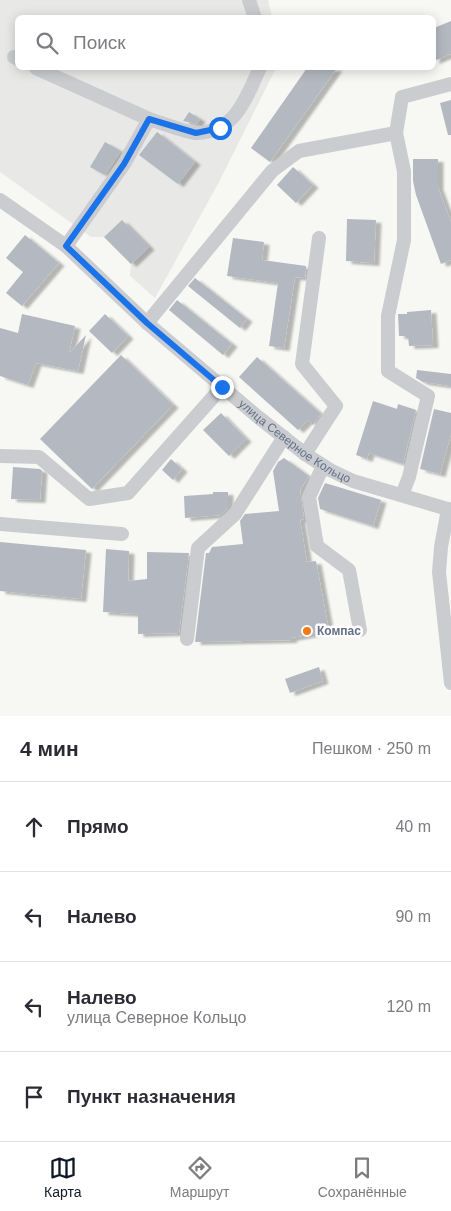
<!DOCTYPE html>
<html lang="ru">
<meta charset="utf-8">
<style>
:root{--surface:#fff;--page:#f2f2f3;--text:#2b2b33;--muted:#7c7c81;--line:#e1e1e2;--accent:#111827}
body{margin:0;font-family:Helvetica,sans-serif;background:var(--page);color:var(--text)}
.stop{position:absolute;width:15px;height:15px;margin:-11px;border:4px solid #1a73e8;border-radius:50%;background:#fff}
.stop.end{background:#1a73e8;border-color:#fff;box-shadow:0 1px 5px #0008}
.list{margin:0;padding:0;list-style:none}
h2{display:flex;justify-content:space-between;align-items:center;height:65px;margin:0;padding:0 20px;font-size:21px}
h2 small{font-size:16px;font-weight:400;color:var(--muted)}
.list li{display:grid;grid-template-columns:32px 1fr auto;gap:15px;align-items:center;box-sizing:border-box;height:90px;padding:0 20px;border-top:1px solid var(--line)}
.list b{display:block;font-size:19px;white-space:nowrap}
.list p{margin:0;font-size:16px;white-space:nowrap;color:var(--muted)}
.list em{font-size:16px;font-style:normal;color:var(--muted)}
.icon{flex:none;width:28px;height:28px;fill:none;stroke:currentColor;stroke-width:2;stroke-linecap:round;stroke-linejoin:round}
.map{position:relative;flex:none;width:451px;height:716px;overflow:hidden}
.search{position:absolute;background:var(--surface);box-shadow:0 2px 12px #0003;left:15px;right:15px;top:15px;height:55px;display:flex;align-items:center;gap:12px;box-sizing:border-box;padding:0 18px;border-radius:8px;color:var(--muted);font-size:19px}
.sheet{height:425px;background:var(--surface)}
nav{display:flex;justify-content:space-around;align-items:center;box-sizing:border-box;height:70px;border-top:1px solid var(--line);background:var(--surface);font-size:14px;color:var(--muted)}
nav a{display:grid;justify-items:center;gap:2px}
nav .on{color:var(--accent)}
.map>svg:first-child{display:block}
</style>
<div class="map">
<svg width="451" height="716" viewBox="0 0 451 716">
<defs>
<filter id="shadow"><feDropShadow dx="5.5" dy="3" stdDeviation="1" flood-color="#0004"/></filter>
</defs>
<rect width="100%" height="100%" fill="#f7f8f4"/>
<path fill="#e8e8e7" d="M 0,0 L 268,0 L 272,17 L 18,18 L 18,68 L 276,68 L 218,184 L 155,298 L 130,276 L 131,264 L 104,237 L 91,237 L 0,172 Z"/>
<path fill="#b4b9c1" filter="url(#shadow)" d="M 451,21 L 451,54 L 434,61 L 434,28 Z
M 307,68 L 337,68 L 270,162 L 251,148 Z
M 451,100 L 451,135 L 448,135 L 440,103 Z
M 189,112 L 200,119 L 197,124 L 183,121 Z
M 157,132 L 195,162 L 178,184 L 139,155 Z
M 105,142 L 121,151 L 105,175 L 90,167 Z
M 413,159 L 438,159 L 438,187 L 451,222 L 451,260 L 441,264 L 416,195 L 413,181 Z
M 293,167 L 313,185 L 296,203 L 277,185 Z
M 347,219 L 376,220 L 374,263 L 346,261 Z
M 122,220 L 149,247 L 131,264 L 104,237 Z
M 25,235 L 59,263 L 22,306 L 6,293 L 23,272 L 6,258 Z
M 233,238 L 264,242 L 262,260 L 306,266 L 305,278 L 295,277 L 284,348 L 269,346 L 278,283 L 227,276 Z
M 195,278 L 247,319 L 240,328 L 188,286 Z
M 177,300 L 232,344 L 223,355 L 169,310 Z
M 431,310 L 433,345 L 409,346 L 408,336 L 399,336 L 398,314 L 407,314 L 407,312 Z
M 22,314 L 75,326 L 69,353 L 86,335 L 78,371 L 36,363 L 28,385 L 0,376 L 0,328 L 18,333 Z
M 105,314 L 128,336 L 112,353 L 89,331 Z
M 121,355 L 173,405 L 92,489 L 40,439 Z
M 257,357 L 321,414 L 313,425 L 308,420 L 298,430 L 239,377 Z
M 417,370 L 451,374 L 451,386 L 423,382 L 416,378 Z
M 373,401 L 397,409 L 398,404 L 416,410 L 403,464 L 369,453 L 367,459 L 356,455 Z
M 434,409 L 451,413 L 451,434 L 440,474 L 420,469 Z
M 221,413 L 246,439 L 229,456 L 203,430 Z
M 284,458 L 309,476 L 300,490 L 304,519 L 300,520 L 307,562 L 316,561 L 329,631 L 291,638 L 292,640 L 195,642 L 206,553 L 209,553 L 212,547 L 243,544 L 240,521 L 245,514 L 279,511 L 273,471 L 278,462 Z
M 171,459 L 182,469 L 173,480 L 162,470 Z
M 13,467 L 40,469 L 42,471 L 40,500 L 11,499 Z
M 325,483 L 381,500 L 373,526 L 320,509 L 318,498 Z
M 213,492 L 228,492 L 228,508 L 221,515 L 185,518 L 184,496 L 213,494 Z
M 0,542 L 86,550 L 81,599 L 0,591 Z
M 106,549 L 129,551 L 128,581 L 147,579 L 147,552 L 189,553 L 179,633 L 138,634 L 138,614 L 103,612 Z
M 319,667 L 323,681 L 290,693 L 285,679 Z"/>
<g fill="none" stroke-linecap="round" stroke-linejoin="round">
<g stroke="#caccd0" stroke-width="14">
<path d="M 249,0 L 255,18"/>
<path d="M 14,57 L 18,59"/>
<path d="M 36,68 L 149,119"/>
<path d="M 396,133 L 404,171 L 404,240 L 388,316 L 388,371 L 428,396 L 409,477 L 402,495"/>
<path id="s1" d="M 0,200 L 66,246 L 147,323 L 258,417 L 305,454 L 330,470 L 353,481 L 451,510"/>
<path d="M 66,246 L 124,164 L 149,119 C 160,122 187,133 197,133 C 237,131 246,97 260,68"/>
<path d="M 147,323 L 272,171 L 299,151 L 396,133 L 402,97 L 451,84"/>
<path d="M 305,454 L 336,406 L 302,364 L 319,238"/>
<path d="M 0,456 L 39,457 L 89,499 L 128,493 L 222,387"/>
<path d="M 323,466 L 309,497 L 317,546 L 349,570 L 360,630"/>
<path d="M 448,509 L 441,547 L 439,572 L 451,683"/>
<path d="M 0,524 L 122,534"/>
<path d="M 187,639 L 198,548 L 235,514 L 284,437"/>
</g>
</g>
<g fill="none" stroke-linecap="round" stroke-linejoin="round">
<path stroke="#1a73e8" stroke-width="6" d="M 220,128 L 196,133 L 149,119 L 124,164 L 66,246 L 147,323 L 222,387"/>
</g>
<circle fill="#f27a19" stroke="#fff" stroke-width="2" cx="307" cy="631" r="5"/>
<g text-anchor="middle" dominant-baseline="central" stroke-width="5" stroke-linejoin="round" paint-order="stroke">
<g font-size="12" fill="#647088" stroke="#fff">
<text stroke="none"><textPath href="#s1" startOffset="382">улица Северное Кольцо</textPath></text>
</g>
<g font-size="12" font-weight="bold" fill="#647088" stroke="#fff" text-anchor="start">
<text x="317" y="631">Компас</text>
</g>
</g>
</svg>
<div class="stop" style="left:220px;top:128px"></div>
<div class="stop end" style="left:222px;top:387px"></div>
<div class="search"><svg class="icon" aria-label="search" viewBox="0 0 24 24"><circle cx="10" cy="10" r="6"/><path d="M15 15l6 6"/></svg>Поиск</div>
</div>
<section class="sheet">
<h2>4 мин<small>Пешком · 250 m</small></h2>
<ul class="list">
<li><svg class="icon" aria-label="ahead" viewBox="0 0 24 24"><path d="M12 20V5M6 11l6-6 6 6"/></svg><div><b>Прямо</b></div><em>40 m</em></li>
<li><svg class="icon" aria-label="left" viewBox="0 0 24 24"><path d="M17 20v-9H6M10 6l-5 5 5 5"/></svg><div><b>Налево</b></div><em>90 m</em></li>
<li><svg class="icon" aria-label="left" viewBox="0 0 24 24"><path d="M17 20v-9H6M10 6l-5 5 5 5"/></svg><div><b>Налево</b><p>улица Северное Кольцо</p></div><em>120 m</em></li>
<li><svg class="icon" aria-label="arrive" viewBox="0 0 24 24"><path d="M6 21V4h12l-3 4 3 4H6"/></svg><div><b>Пункт назначения</b></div></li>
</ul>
</section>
<nav>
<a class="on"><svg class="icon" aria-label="map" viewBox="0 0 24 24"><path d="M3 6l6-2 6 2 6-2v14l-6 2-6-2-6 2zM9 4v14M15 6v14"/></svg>Карта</a>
<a><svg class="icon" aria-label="directions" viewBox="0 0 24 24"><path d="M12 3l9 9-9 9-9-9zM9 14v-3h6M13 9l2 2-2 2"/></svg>Маршрут</a>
<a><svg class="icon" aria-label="saved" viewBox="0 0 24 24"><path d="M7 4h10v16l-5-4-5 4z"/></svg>Сохранённые</a>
</nav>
